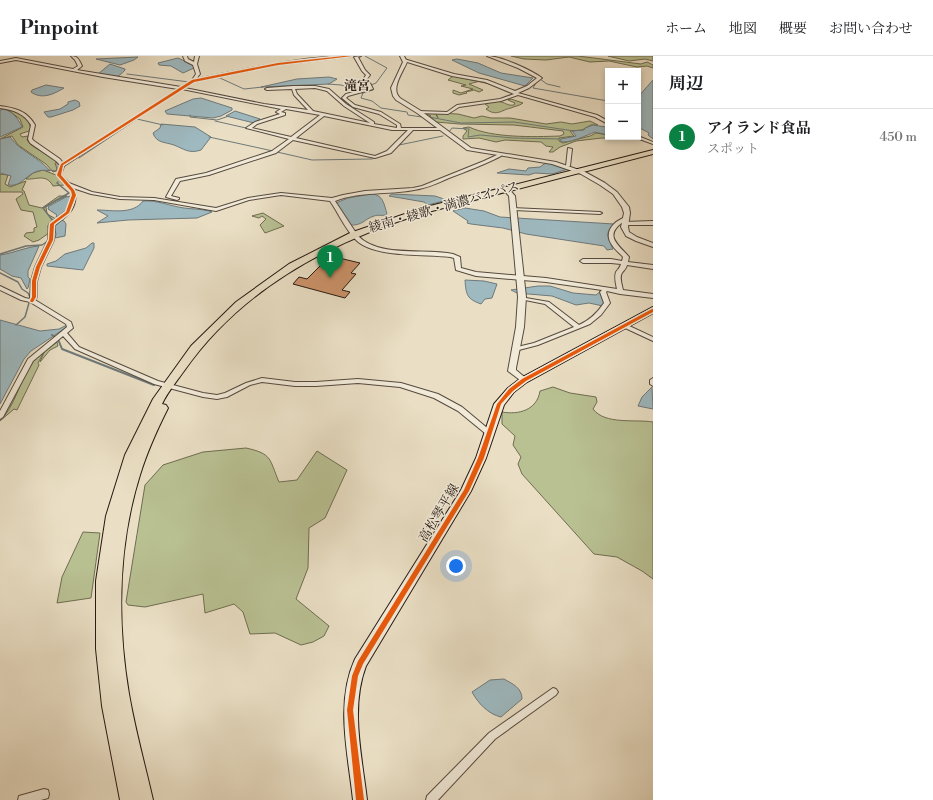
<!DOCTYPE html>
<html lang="ja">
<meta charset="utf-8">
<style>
:root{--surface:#fff;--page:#f2f2f2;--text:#202124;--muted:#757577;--line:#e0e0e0;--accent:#0b8043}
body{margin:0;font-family:"Libre Bodoni","Noto Serif JP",serif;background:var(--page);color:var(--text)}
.controls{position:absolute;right:12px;top:12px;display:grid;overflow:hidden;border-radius:0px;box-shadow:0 2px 6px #0003}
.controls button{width:36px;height:36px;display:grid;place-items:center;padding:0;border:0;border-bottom:1px solid var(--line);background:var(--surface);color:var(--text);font:20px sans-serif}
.you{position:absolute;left:456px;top:510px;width:14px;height:14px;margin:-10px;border:3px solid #fff;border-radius:50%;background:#1a73e8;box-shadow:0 0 0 6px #1a73e833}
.badge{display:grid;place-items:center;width:26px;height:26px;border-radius:50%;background:var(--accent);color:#fff;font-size:13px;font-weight:700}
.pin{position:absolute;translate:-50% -33px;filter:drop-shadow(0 1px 2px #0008)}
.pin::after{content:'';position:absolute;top:21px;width:14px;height:12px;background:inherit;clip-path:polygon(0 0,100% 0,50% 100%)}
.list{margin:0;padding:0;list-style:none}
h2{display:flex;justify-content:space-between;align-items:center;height:52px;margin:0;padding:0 16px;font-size:17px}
h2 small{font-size:13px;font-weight:400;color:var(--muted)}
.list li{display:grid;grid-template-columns:26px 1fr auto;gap:12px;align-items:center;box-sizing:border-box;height:56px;padding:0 16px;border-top:1px solid var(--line)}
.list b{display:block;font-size:15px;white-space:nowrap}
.list p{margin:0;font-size:13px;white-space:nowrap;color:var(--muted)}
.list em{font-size:13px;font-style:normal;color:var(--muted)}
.map{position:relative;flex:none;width:653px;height:744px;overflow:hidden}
header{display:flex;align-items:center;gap:24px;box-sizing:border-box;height:56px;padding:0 20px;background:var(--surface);border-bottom:1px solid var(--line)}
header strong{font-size:19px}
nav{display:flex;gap:22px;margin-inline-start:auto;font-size:14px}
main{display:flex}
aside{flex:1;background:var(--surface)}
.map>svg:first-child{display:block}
</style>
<header>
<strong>Pinpoint</strong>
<nav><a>ホーム</a><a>地図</a><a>概要</a><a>お問い合わせ</a></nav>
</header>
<main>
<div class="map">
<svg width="653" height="744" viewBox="0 0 653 744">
<rect width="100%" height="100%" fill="#eadfc5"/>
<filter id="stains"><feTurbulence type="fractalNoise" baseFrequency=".005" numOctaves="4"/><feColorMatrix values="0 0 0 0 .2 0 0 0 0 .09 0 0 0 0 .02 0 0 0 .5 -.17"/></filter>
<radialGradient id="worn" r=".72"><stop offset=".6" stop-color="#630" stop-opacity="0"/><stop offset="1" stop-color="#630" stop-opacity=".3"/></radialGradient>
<path fill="#b9c193" stroke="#6f6d52" d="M 511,0 L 578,0 L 641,8 L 647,6 L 653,9 L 653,12 L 647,10 L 637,11 L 609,5 L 590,6 L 569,1 L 546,4 L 524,3 Z
M 608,0 L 653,0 L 653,5 L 645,3 L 629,5 Z
M 453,20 L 490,28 L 480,25 L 469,28 L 483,34 L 479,36 L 474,34 L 466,36 L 467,37 L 459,39 L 453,37 L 453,34 L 461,37 L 473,33 L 461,30 L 466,29 L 448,24 Z
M 511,43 L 523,47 C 519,50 515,50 511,52 C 501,54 497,61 486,53 L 489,51 L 485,48 C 490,46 497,44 501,46 C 506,47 508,50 514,49 L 515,47 L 508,44 Z
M 8,54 C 20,56 27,60 31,72 L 29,75 L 20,78 L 22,81 L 28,80 L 27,84 L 31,89 L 58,106 L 55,107 L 57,113 L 56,115 L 53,116 L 46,108 L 18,89 L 12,80 L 0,83 L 23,71 L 20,63 Z
M 422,56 L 435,57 L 438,62 L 436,57 L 458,58 L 474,62 L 482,60 L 491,62 L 510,62 L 546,68 L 561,66 L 572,68 L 590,65 L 598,69 L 591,69 L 582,74 L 570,75 L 574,80 L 559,82 L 559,85 L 563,87 L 590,80 L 596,77 L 608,79 L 608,81 L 631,81 L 624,83 L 602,82 L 576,85 L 560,91 L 553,96 L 549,96 L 553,91 L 546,90 L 541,86 L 505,84 L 496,86 L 479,82 L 463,83 L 463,80 L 467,75 L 463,72 L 469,71 C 493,82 533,81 560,80 L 564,78 L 563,75 L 514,69 L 459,68 L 436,66 L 429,60 L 431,60 Z
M 43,114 L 56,119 L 64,129 L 53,130 C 46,117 36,124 26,123 L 33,117 Z
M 0,118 L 8,119 L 5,128 L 10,131 L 26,125 L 22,134 L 24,135 L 29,149 L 42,152 L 59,140 L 67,140 L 53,146 L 46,151 L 47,158 L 56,163 C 50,167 49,170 49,177 L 39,184 L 33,186 L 24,180 L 26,177 L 34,176 L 34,172 L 37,171 L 33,156 L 21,154 L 16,143 L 23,138 L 22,136 L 0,136 Z
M 263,157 L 284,170 L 265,177 L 260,169 L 266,163 L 262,160 L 259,162 L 252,160 Z
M 57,284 L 49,292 L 57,286 L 58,290 L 50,294 L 40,306 L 45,294 L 38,307 L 39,309 L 17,354 L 14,353 L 0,365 C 15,350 20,325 31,307 C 37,297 48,291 57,284 Z
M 553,331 L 570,337 L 596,341 L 597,346 L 593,353 C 605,369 635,363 653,366 L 653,523 L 642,515 L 617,501 L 594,498 L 522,418 L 518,408 L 521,401 L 513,389 L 515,380 L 502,368 L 502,356 C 519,359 537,354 540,335 Z
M 246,392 C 273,398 269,403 279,426 L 297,424 L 317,395 L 347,414 L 325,462 L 309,472 L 308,512 L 296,543 L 329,570 L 324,580 L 313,586 L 301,589 L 275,577 L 250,578 L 243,556 L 234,548 L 205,557 L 203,538 L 145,551 L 128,549 L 126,546 L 145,429 L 163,409 L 203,396 Z
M 83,476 L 100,477 L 91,542 L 57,547 L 62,521 Z"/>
<path fill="#9eb9c0" stroke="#6e797a" d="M 138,1 L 134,4 L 120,9 L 96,3 Z
M 178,2 L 193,9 L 194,12 L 183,17 L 171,10 L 159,9 L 158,7 Z
M 457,3 L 478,7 L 501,17 L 533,22 L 525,30 L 479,17 L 452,4 Z
M 110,8 L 125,13 L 125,14 C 116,25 110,20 98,18 Z
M 329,21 L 337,23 L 329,28 L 261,31 L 297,23 Z
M 653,24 L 653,83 L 648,79 L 649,77 L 638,71 L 638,41 Z
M 46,29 L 64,32 C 54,38 42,44 31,36 L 32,34 Z
M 201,42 L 232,52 L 232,54 L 221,60 L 213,62 L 167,58 L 165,55 L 193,43 Z
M 75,44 L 79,46 L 80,50 L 73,54 L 51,61 L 48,61 L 44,56 L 60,53 L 68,48 L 68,46 Z
M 4,53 C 13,56 18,62 22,71 L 0,81 L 0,54 Z
M 235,55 L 260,63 L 254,67 L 226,60 Z
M 161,68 L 195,71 L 211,81 L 201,94 C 189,98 184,93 174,89 C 165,86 156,87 153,77 L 160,72 Z
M 593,69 L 606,71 L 608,74 L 608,79 L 595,76 C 587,79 567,89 560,85 L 561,83 L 576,80 L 572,75 L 584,74 L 585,72 Z
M 10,81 C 21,96 39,101 50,115 C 28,110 25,132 8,129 L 11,120 L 0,117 L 0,83 Z
M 547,106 L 568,113 L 552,118 L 535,117 L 529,119 L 497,117 L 509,113 L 526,115 L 528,112 L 540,111 Z
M 371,138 C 383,138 384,148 387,158 C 383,161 379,158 374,160 C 364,163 363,170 349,169 L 336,147 L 348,142 Z
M 392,138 L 435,140 L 447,144 L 428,149 L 424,146 L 389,140 Z
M 71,140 L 66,155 L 60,161 L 56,161 L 57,159 L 48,153 L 49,150 L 66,141 Z
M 143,145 C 157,144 170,150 184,152 C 192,153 201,153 209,155 L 212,156 L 197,162 L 128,164 L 97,167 L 108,160 L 97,154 C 112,154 133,159 143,145 Z
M 465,152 L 484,155 L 500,161 L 614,168 C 604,177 608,182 613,193 L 607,194 L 604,190 L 526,178 L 503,172 L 471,168 L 467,167 L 468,165 L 453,155 Z
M 61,164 L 64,165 L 66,168 L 65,180 L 55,182 L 56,178 L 54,171 Z
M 92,187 L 94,187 L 94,192 L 83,214 L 47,210 L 47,208 L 56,205 L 65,198 L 86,192 Z
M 39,190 L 28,215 L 28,221 L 30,223 L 28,232 L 27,233 L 21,222 L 12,220 L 0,213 L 0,199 C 14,197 26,191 39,190 Z
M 465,224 L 484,225 L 497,228 L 492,242 L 485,243 L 481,248 C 467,243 466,239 465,224 Z
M 538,230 L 550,230 L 573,237 L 596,239 L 601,235 L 600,238 L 605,247 L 603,250 L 589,247 L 576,249 L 552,240 L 517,237 L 511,234 Z
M 0,264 L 40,275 L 59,273 L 67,269 L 67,271 L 31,295 L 24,303 L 0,348 Z
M 652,331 L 653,353 L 638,350 L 642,341 Z
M 504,623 C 513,628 522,632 522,643 L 501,661 C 488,658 478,647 472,636 L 490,624 Z"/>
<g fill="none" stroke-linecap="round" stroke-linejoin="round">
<path stroke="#6e797a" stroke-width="1" d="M 127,18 L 189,26
M 211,22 L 220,22 L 244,33 L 263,31
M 540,23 L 547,28 L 560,31
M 194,26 L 207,23
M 536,27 L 533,32 L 608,45
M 328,28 L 341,29 L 357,35
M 361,37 L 363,37 L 361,42 L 372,45 L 381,52 L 407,56 L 408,59 L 422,61
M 363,37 L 373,34 L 371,29 L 376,27 L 387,12 L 365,0
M 190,59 L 190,61 L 217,64 L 229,60
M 429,61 L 461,67 L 514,66 L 574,75
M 215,65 L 246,72
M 449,76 L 452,72 L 469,73 L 468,81 L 480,79 L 513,82 L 561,83
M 209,81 L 273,95
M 395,93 L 399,89 L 443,80
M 277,96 L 312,104 L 372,103 L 390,97
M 79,102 L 137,63 L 163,69
M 48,114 L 57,115 L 57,107"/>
<path stroke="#6e797a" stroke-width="1.5" d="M 49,177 L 48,170 L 53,165 L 43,152 L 69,137 L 57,127 L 58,126
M 0,198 L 26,190 L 42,189 L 48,185
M 0,217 L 18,226 L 22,233 L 28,237 L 30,241
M 16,269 L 25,261 L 29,247"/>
<path stroke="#6e797a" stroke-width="2" d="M 52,279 L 58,283 L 62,293 L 154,329"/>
</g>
<path fill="#cd936a" stroke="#251912" d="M 339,202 L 360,207 L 351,217 L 356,218 L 342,234 L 350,236 L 345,242 L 293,228 L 299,221 L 307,223 L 321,209 L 325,210 L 328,207 L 333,208 Z"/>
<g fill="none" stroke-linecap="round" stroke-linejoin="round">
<defs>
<path id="minor" d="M 71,0 C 78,0 79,4 82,10 L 77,14 L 181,31 L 192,24 L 196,18 L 193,9 L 185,5 L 183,0 L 187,0 L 188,3 L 194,6 L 195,0 L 199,0 L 197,8 L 200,18 L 196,23 C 247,13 300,0 353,0 L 278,9 L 194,26 L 185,32 L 264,48 L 308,54 L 294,39 L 292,33 L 267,34 L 265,33 L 267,32 L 293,30 L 315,30 L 329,33 L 346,48 L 374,66 L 374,68 L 397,72 L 397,69 L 379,58 L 353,51 L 342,42 L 346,38 L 369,32 L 367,29 L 361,27 L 366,19 L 362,15 L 354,1 L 361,0 L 358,1 L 365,14 L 370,19 L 365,26 L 370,27 L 373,33 L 348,40 L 346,42 L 355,49 L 381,56 L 400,68 L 401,72 L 441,72 L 443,73 L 441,74 L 413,74 L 391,97 L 375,102 L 293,84 L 276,97 L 209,119 L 180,125 L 171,140 L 179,142 L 179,143 L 177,144 L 166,141 L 176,123 L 206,117 L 272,95 L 289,83 L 246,72 L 255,66 L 280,58 L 276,56 L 281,53 L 182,33 L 64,110 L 61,119 L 69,127 L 92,136 L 120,141 L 154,142 L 216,152 L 248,142 L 281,137 L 332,142 L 343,139 L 365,135 L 413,132 L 422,130 L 484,105 L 499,98 L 501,99 L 501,100 C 484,109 467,115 449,122 C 438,127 427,132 414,134 C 388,139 361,135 335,145 L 358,180 C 380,202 424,192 453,198 L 460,201 L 461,212 L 476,216 L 546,222 L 617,233 C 616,228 614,221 616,216 C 618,213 620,212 621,208 L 611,207 L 583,207 L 580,205 L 583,203 L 611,203 L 622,205 L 623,201 C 620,197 615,194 612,189 C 603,176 614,165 626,161 L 629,163 L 624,166 L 653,165 L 653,169 L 625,169 L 623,168 L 623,166 C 603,180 619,189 629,201 L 628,206 L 653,209 L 653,213 L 627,209 C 626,213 624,214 622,217 C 619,221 622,229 623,234 L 653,238 L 653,242 L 620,238 L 607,235 L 606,236 L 610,247 L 601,259 L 590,268 L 538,289 L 515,295 L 512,293 L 513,292 L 534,287 L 574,271 L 545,248 L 520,243 L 520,241 L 549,246 L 579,269 C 590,264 597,257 604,247 L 600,236 L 602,234 L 546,226 L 476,220 L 456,214 L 454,202 L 450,201 C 426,198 374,202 356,184 C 345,173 339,158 330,145 L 281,139 L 249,144 L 216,155 L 154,144 L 120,143 L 91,138 L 73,132 C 78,138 75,150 70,156 C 67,161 59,165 55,169 L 54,184 L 41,211 L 37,225 L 37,241 L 35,244 L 71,266 L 73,272 L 67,277 L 79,291 L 158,325 L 203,337 L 217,339 L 225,337 L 246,327 L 262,322 L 295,326 L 316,326 L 358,323 L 401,327 L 438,338 L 462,351 L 492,376 L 490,378 L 486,378 L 458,355 L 434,342 L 400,331 L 358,327 L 316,330 L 295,330 L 262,326 L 250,329 L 227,341 L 217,343 L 203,341 L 154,328 L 75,293 L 63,280 L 33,305 L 3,361 L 0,363 L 0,355 L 28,303 L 67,271 L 66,268 L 30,246 L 21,244 L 0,234 L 0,230 L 25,242 L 30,243 L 31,225 L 35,211 L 48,184 L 49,168 L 66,155 L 72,139 L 71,135 L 57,119 L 60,109 L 56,105 L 30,87 L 28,83 L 31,69 C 24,57 13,54 0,52 L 0,50 C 15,52 27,55 35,69 L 32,83 L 34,85 L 60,103 L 63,107 L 178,33 L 103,21 L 16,4 L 0,7 L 0,5 L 16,2 L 73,13 L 78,10 L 75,4 ZM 315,32 L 327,35 L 344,50 L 370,67 L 313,55 L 297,38 L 295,33 ZM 286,53 L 320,59 L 291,81 L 252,72 L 257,68 L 285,59 L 285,57 L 281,56 ZM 324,60 L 392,74 L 408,74 L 387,95 L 375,100 L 296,82 Z
M 487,0 C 501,0 531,14 542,22 L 529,32 L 518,37 L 597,59 L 608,65 L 608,68 L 595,61 L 518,39 L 501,45 L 459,51 L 448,58 L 418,57 L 417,56 L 419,55 L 447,56 L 457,49 L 500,43 L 514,38 L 485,26 L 452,20 L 404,5 L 404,3 L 454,18 L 487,24 L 515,35 L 527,30 L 537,22 L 518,12 Z
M 638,80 L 653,86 L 653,88 L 634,81 Z
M 568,92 L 572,93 L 570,110 L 568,111 L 566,110 Z
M 512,152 L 600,156 L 602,157 L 600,158 L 514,154 L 512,154 Z
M 625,268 L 653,281 L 653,285 L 623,271 L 622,270 L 623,269 Z
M 653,322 L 653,330 L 650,328 L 650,324 Z
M 553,632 L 556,633 L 558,636 L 556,639 L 495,683 L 438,744 L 426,744 L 427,740 L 489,677 Z
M 44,733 L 48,734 L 49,738 L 48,742 L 41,744 L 18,744 L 19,740 Z"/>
<path id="tertiary" d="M 400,0 L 404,0 L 407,6 C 403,16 390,33 400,42 L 421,55 L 471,92 L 556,106 L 585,116 L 605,127 L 617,136 L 629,151 L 630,157 L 628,171 L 629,176 L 637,181 L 653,187 L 653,191 L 636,185 L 626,180 L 621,171 L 624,157 L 622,151 L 613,138 L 600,129 L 581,118 L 552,108 L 467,94 L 417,57 L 396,44 L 393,40 L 391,32 L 403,6 Z
M 504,132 L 508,132 L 515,140 L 526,241 L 524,271 L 516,312 L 516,314 L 528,324 L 524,327 L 508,315 L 516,271 L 518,241 L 509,140 L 503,133 Z"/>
<path id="secondary" d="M 653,251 L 653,257 L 527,326 L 514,336 L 504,349 L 486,402 L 471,435 L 366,610 C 350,652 362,700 367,744 L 353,744 C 348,697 335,647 355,603 L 461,434 L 476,402 L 494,348 L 508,332 L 521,322 Z"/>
<path id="trunk" d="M 653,94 L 653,98 L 428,156 C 333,184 242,232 184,315 C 176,326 167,337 162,348 L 166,349 L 168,352 C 157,374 147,396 140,419 C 118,489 117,566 129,638 C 135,673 145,709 153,744 L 120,744 L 102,650 L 96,593 L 96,525 L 106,460 L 125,399 L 153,343 L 191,290 L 236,246 L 289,208 L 350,177 L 422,152 Z"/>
</defs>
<use href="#minor" stroke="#564a3f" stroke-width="2"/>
<use href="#tertiary" stroke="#564a3f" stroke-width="2"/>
<use href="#secondary" stroke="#251912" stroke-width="2"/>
<use href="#trunk" stroke="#251912" stroke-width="2"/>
<use href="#minor" fill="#f1ead9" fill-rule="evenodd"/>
<use href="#tertiary" fill="#f1ead9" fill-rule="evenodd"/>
<use href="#secondary" fill="#f1ead9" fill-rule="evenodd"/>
<use href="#trunk" fill="#eadfc5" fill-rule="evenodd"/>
<defs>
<path id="cycleway" d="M 344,0 L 352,0 L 278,9 L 194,26 L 63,109 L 61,119 L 74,134 L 76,139 L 69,157 L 54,168 L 53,184 L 40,211 L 36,225 L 36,241 L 33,246 L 31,246 L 30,245 L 32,241 L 32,225 L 36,211 L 49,184 L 50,168 L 66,156 L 72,139 L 71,135 L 57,119 L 61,108 L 192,24 L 278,7 Z
M 652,253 L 653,253 L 653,256 L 526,325 L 513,335 L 501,348 L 484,402 L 469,435 L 363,608 L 358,620 L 353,654 L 364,744 L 356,744 L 347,654 L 352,620 L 358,605 L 464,434 L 478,402 L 497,348 L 509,333 L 522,323 Z"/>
</defs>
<use href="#cycleway" stroke="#f1ead9" stroke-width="3"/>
<use href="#cycleway" fill="#e8590c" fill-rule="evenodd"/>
</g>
<g text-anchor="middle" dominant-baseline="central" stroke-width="3" stroke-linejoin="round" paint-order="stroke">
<g font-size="13" font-weight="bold" fill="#251912" stroke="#f1ead9">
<text x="357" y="30">滝宮</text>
</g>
<g font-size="13" fill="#251912" stroke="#f1ead9">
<text transform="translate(444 151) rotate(-16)">綾南・綾歌・満濃バイパス</text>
<text transform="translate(439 457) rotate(-59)">高松琴平線</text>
</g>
</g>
<rect width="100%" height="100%" filter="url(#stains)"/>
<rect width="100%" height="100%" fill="url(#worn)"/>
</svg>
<div class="controls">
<button>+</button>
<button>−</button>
</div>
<div class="you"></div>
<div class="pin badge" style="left:330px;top:222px">1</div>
</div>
<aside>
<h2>周辺<small></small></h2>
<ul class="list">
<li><span class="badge">1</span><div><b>アイランド食品</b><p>スポット</p></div><em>450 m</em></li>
</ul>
</aside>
</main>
